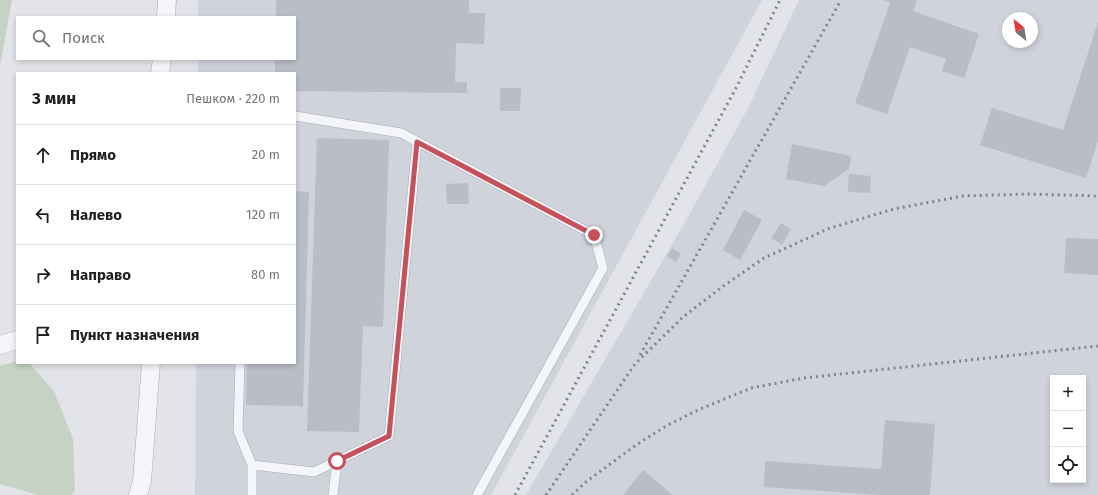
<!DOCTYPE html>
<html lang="ru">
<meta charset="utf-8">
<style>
:root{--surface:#fff;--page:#f2f2f2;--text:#202124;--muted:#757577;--line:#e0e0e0}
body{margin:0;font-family:"Fira Sans",sans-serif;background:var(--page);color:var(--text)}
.controls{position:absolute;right:12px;bottom:12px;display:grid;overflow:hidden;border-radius:0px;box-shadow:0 2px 6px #0003}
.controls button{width:36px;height:36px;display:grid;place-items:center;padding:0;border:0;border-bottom:1px solid var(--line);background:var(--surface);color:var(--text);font:20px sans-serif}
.compass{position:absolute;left:1002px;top:12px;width:36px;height:36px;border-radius:50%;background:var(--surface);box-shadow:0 2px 6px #0003;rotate:330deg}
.stop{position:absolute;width:12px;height:12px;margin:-9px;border:3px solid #c4515c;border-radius:50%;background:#fff}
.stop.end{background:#c4515c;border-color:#fff;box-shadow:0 1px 4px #0008}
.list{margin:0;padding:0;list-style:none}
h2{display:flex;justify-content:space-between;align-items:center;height:52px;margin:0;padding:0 16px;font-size:17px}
h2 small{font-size:13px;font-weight:400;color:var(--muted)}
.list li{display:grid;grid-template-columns:26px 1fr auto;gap:12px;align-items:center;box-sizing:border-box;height:60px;padding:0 16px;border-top:1px solid var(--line)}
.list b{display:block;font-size:15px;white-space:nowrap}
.list em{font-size:13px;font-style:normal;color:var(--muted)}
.icon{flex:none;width:22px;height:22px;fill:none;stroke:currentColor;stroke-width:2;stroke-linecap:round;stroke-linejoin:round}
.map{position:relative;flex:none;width:1098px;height:495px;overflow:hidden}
.search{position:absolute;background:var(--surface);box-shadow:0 2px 6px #0003;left:16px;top:16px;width:280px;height:44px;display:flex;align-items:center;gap:10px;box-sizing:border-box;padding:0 14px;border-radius:0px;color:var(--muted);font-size:15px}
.panel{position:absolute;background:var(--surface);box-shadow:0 2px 6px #0003;left:16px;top:72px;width:280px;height:292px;border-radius:0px}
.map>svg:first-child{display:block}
</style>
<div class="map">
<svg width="1098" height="495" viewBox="0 0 1098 495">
<rect width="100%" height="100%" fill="#e2e4e9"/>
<path fill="#d0d3db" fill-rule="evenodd" d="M 198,0 L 762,0 L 491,495 L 195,495 L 196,363 L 295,363 L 295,73 L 198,73 L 198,59 L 295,59 L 295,17 L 198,17 Z
M 799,0 L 1098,0 L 1098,495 L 526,495 L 684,224 L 748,108 ZM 1008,18 L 1032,18 L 1032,42 L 1008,42 ZM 1053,378 L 1083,378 L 1083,480 L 1053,480 Z"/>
<path fill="#c6d2c3" d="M 0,0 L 12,0 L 0,66 Z
M 17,361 L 17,363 L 29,363 L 54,391 L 73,439 L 75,490 L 71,495 L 38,495 L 0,484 L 0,366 Z"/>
<path fill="#b9bdc5" d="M 276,0 L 469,0 L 469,13 L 485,13 L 484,44 L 456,43 L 455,82 L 467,82 L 467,93 L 295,91 L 295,73 L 275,73 L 275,59 L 295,59 L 295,17 L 276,17 Z
M 884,0 L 917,0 L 913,11 L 979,34 L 964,78 L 942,71 L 946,59 L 910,47 L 887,114 L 855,103 L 890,3 Z
M 1098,22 L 1098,141 L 1086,178 L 980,145 L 992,108 L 1063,130 Z
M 500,88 L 521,88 L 520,111 L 500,111 Z
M 317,138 L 389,140 L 383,327 L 363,326 L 359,432 L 307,431 Z
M 792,144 L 851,156 L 849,169 L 824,186 L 786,179 Z
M 849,174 L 871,176 L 870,193 L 848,192 Z
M 468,183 L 469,204 L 447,204 L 446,184 Z
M 295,191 L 309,192 L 303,406 L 246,405 L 247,363 L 295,363 Z
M 744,210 L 762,220 L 740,260 L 723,250 Z
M 781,223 L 791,229 L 782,245 L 771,238 Z
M 1066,238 L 1098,239 L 1098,275 L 1064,273 Z
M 672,248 L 681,254 L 676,262 L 667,256 Z
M 885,420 L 935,424 L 930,495 L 879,495 L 764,487 L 765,461 L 881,469 Z
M 643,470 L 673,495 L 623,495 Z"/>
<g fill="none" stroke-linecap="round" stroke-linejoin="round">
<defs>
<path id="service" d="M 295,116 L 401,133 L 594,235 L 603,268 L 477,495
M 240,363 L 238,431 L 252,465 L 252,495
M 252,465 L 314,472 L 389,436 L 417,142
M 333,495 L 337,461"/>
<path id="minor" d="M 166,17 L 167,0
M 160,73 L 162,59
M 0,345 L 17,340
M 138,495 L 142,481 L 151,363"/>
</defs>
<use href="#service" stroke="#a7abb3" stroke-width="10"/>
<use href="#minor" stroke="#a7abb3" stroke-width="19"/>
<use href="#service" stroke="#f4f5f8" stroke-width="9"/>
<use href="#minor" stroke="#f4f5f8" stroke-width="18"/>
<path stroke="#7c8391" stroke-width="3" stroke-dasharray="2 4" stroke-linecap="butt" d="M 640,355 L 841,0
M 515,495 L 736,88 L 780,0
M 546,495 L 635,364 L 683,317 L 722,287 L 764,258 L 830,228 L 894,209 L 963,196 L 1027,194 L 1098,196
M 572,495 L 587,481 L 636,445 L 666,426 L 698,410 L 751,388 L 804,378 L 1098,346"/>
</g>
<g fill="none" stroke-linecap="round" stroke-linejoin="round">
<path stroke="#c4515c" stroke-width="5" d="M 337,461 L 389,436 L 417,142 L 594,235"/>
</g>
</svg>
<div class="controls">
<button>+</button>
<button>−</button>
<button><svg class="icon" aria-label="locate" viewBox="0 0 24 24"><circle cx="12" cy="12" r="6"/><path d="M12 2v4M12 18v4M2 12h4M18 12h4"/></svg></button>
</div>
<svg class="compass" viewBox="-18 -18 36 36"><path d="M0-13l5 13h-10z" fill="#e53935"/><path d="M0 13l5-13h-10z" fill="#757577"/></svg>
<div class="stop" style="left:337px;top:461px"></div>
<div class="stop end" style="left:594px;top:235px"></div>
<div class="search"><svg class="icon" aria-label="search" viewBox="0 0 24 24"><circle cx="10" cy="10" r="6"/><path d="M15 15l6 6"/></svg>Поиск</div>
<section class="panel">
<h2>3 мин<small>Пешком · 220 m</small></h2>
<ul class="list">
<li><svg class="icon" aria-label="ahead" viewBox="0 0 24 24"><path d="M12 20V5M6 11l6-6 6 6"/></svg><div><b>Прямо</b></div><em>20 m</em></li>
<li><svg class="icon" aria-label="left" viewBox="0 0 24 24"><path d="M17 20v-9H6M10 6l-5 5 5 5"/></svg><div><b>Налево</b></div><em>120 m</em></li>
<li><svg class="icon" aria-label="right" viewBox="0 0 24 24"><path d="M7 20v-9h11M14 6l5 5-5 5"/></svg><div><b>Направо</b></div><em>80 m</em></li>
<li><svg class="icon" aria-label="arrive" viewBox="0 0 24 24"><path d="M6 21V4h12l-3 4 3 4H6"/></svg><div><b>Пункт назначения</b></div></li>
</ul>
</section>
</div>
